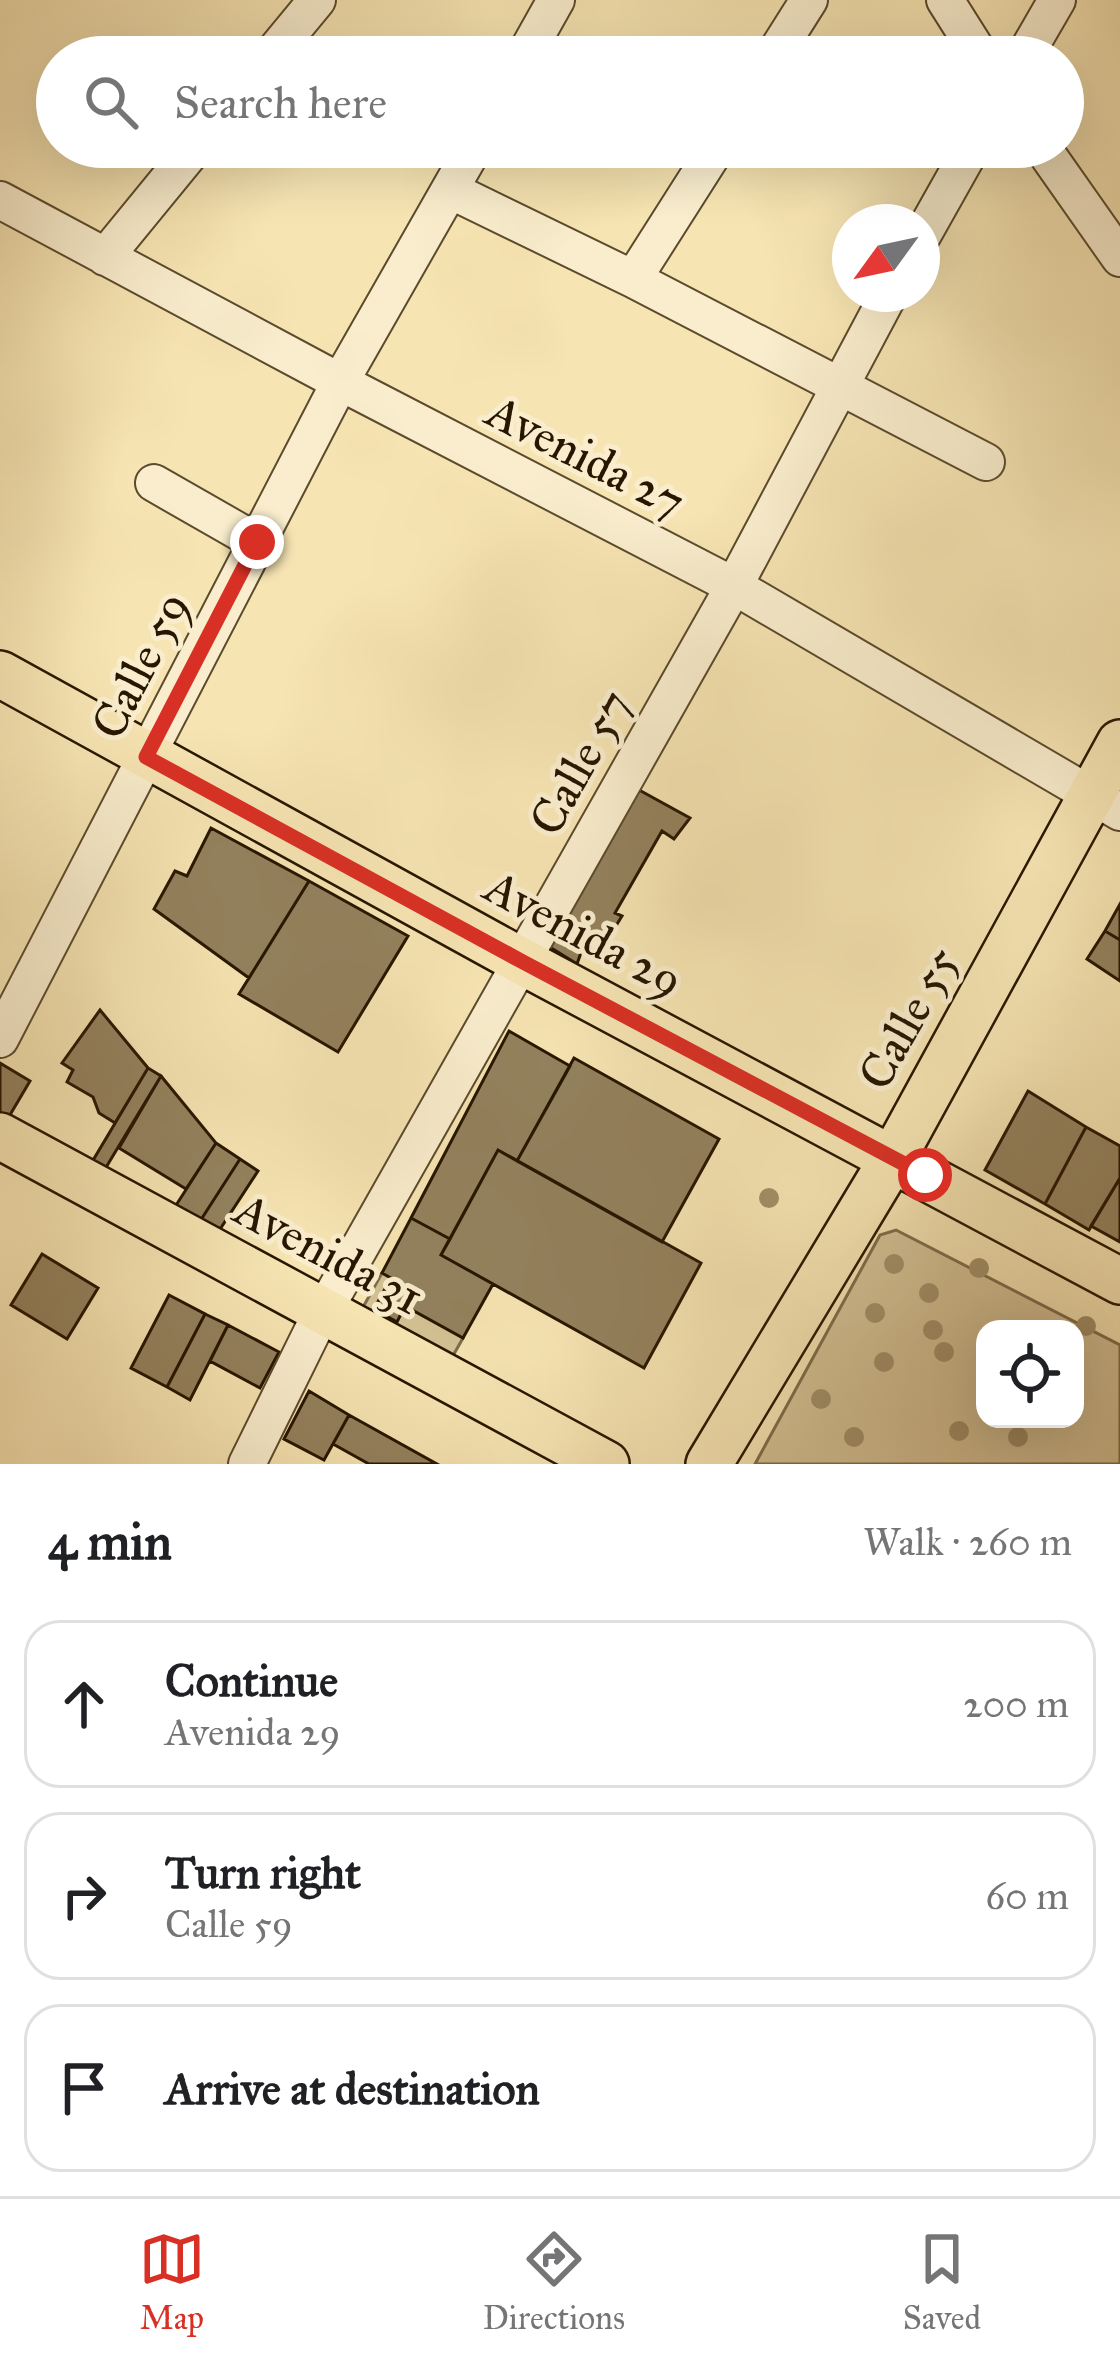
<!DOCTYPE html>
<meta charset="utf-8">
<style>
:root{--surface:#fff;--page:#f2f2f2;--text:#202124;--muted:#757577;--line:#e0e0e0;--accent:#d93025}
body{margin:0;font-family:"IM FELL Great Primer",serif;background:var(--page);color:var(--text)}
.controls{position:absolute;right:36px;bottom:36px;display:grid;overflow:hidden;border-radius:24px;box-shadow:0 12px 48px #0002}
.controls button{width:108px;height:108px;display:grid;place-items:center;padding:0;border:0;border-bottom:3px solid var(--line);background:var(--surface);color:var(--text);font:60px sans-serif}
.compass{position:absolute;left:832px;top:204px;width:108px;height:108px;border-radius:50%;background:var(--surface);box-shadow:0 12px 48px #0002;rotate:237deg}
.stop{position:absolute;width:36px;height:36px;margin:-27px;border:9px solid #d93025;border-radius:50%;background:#fff}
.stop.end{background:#d93025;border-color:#fff;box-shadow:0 3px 12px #0008}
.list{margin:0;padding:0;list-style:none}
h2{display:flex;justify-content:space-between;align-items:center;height:156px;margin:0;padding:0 48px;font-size:51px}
h2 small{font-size:39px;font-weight:400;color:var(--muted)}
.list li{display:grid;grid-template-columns:78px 1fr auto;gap:36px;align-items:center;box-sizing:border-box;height:168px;margin:0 24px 24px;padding:0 24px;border:3px solid var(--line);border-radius:36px}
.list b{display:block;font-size:45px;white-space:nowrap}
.list p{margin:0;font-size:39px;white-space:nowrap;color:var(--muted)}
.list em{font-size:39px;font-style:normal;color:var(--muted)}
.icon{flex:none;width:66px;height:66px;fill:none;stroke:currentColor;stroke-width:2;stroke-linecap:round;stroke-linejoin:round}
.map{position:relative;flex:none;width:1120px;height:1464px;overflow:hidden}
.search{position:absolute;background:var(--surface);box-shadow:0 12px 48px #0002;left:36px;right:36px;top:36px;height:132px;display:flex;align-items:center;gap:30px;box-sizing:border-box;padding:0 42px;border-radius:66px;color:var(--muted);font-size:45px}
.sheet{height:732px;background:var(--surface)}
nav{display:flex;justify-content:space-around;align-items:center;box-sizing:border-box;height:168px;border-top:3px solid var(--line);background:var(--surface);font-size:33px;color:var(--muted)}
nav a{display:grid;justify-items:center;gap:6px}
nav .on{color:var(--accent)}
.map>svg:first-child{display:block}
</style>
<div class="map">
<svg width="1120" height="1464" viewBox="0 0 1120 1464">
<rect width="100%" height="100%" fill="#f6e4b2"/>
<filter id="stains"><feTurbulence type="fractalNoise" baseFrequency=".00167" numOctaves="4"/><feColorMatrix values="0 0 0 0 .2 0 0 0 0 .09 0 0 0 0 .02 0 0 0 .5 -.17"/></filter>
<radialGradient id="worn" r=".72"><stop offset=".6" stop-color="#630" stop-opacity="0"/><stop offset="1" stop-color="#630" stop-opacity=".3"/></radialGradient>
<path fill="#d3c194" stroke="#7d6c4a" stroke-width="3" fill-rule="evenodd" d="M 896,1230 L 1120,1345 L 1120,1464 L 755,1464 L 880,1235 ZM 985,1329 L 1075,1329 L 1075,1419 L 985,1419 Z
M 382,1273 L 391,1278 L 375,1310 L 397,1321 L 405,1306 L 463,1338 L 446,1368 L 357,1318 Z"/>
<path fill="#93815d" stroke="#271600" stroke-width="3" d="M 630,785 L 690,818 L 674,839 L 662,831 L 615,913 L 622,916 L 597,957 L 583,947 L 577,964 L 540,941 Z
M 211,828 L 309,881 L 249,978 L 154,909 L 175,871 L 187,876 Z
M 309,881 L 408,936 L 338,1052 L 239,994 Z
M 1120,904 L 1120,940 L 1105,931 Z
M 1105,931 L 1120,940 L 1120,981 L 1087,959 Z
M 100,1010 L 148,1068 L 115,1123 L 99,1113 L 93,1097 L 67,1082 L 73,1070 L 62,1063 Z
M 509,1031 L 570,1066 L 517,1161 L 498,1150 L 450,1239 L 411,1218 Z
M 574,1058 L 719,1139 L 662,1242 L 517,1161 Z
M 0,1063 L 30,1081 L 4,1125 L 0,1123 Z
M 148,1068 L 161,1076 L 105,1169 L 92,1162 Z
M 161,1076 L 216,1143 L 186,1189 L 119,1148 Z
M 1028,1091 L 1086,1127 L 1045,1204 L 985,1170 Z
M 1086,1127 L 1120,1146 L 1120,1178 L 1089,1230 L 1045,1204 Z
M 216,1143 L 240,1159 L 195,1229 L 171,1213 Z
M 498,1150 L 701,1263 L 644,1368 L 441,1255 Z
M 240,1159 L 258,1171 L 213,1240 L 195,1229 Z
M 1120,1178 L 1120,1242 L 1091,1226 Z
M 411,1218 L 450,1239 L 441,1255 L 493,1284 L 463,1338 L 405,1306 L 397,1322 L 374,1309 L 391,1278 L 382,1273 Z
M 42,1254 L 98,1288 L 67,1339 L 11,1305 Z
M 169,1295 L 205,1314 L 167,1387 L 131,1368 Z
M 205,1314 L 228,1325 L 190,1400 L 167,1387 Z
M 228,1325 L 279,1352 L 260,1388 L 210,1361 Z
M 309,1391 L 349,1415 L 324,1460 L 284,1439 Z
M 349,1415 L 437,1464 L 369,1464 L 333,1444 Z"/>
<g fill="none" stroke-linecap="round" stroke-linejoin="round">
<defs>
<path id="minor" d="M 945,0 L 981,57
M 270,57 L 317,0
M 524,57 L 556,0
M 773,57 L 809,0
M 1024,57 L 1057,0
M 1042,147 L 1120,258
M 450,190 L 633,279 L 986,462
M 0,200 L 340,382 L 734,586 L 1120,812
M 922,236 L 972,147
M 105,257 L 195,147
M 633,279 L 717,147
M 154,483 L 257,542
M 0,1039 L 340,382 L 474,147
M 247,1464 L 313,1330 L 734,586 L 889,294"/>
<path id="major" d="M 0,674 L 523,962 L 1120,1281
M 0,1136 L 606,1464
M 709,1464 L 893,1158 L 1120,743"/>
</defs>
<use href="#minor" stroke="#5b4a2c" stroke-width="40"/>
<use href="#major" stroke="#271600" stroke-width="50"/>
<use href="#minor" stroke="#f9edcd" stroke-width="36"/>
<use href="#major" stroke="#f6e4b2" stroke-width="45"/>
</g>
<g fill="#a18f68">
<circle cx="769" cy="1198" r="10"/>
<circle cx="894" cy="1264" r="10"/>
<circle cx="979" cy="1268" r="10"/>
<circle cx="929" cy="1293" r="10"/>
<circle cx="875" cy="1313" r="10"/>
<circle cx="1086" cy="1326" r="10"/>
<circle cx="933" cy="1330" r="10"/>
<circle cx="944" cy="1352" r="10"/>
<circle cx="884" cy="1362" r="10"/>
<circle cx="821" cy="1399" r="10"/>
<circle cx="959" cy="1431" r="10"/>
<circle cx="854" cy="1437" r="10"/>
<circle cx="1018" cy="1437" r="10"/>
</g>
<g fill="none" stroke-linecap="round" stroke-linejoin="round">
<path stroke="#d93025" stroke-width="15" d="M 257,542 L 146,757 L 523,962 L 925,1175"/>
</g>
<g text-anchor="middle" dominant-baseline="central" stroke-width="10" stroke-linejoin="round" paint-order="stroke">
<g font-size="48" fill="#271600" stroke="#f9edcd">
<text transform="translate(586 456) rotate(27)">Avenida 27</text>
<text transform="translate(140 665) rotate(-63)">Calle 59</text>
<text transform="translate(580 762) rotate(-61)">Calle 57</text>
<text transform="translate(584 933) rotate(28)">Avenida 29</text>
<text transform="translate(908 1018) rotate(-61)">Calle 55</text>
<text transform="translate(329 1253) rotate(28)">Avenida 31</text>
</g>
</g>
<rect width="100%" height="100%" filter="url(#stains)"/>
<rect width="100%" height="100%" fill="url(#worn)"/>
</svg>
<div class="controls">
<button><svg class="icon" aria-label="locate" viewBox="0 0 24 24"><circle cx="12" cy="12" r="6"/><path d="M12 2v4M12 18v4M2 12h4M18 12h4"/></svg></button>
</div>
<svg class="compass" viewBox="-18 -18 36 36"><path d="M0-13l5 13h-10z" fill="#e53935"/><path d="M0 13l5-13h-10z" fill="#757577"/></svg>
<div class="stop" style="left:925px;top:1175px"></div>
<div class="stop end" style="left:257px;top:542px"></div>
<div class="search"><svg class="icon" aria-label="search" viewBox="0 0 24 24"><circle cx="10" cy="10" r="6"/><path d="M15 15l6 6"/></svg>Search here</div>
</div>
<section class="sheet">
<h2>4 min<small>Walk · 260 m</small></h2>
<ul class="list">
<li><svg class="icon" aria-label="ahead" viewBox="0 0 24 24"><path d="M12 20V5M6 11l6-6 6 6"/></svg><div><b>Continue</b><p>Avenida 29</p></div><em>200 m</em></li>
<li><svg class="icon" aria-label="right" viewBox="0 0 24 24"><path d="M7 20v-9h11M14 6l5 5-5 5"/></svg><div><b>Turn right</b><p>Calle 59</p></div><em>60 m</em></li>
<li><svg class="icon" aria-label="arrive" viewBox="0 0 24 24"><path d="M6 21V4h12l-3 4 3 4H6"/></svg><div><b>Arrive at destination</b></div></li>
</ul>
</section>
<nav>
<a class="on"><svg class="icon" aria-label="map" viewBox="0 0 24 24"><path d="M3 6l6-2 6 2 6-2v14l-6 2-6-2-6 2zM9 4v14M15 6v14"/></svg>Map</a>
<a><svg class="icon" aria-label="directions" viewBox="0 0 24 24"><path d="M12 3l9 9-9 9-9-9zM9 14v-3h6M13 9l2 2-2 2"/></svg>Directions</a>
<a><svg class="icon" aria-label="saved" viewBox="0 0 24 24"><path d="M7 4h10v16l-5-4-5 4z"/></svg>Saved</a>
</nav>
